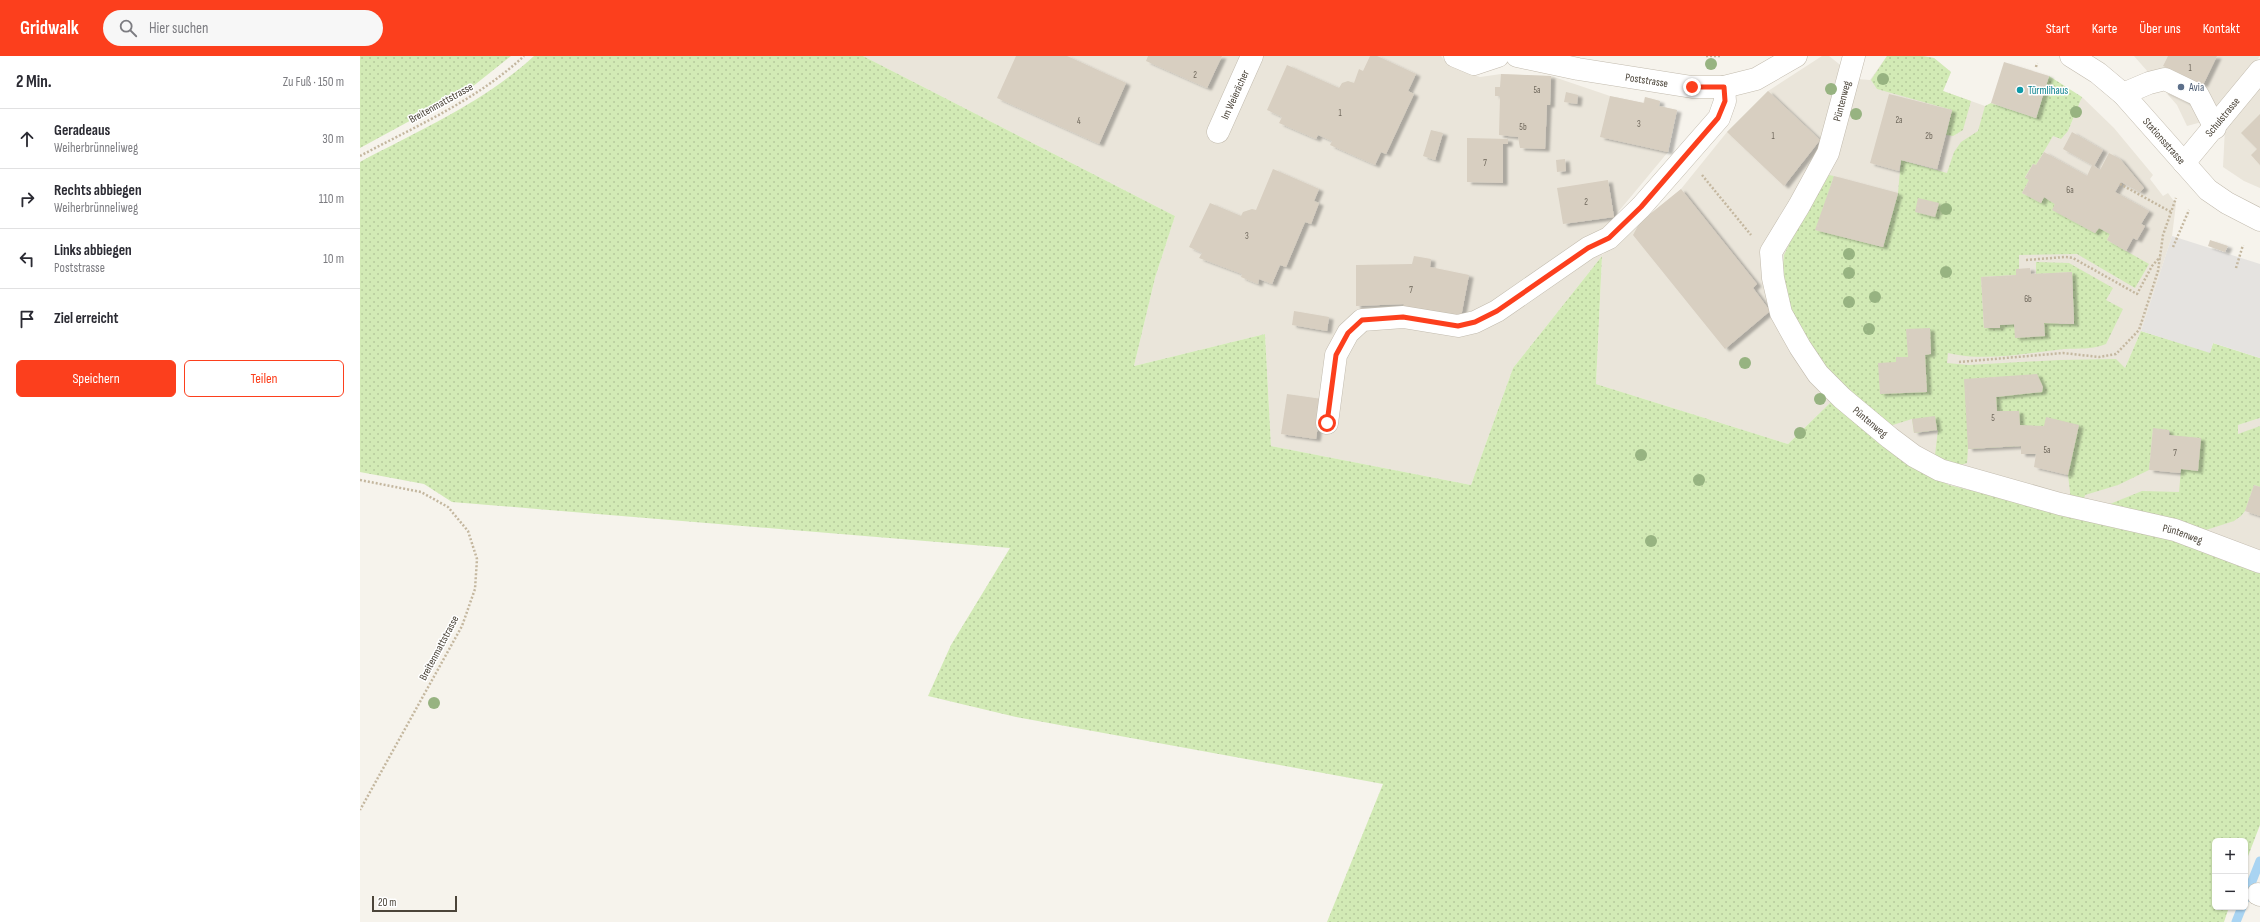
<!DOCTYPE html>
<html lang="de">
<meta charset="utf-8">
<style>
:root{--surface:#fff;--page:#f7f7f7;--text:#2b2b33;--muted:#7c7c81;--line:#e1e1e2;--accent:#fc3f1d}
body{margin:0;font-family:"Sofia Sans Condensed",sans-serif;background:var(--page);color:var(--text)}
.controls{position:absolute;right:12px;bottom:12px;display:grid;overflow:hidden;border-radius:6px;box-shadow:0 1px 3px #0004}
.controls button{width:36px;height:36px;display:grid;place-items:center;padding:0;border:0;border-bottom:1px solid var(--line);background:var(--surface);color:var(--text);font:20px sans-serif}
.scale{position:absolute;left:12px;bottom:10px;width:85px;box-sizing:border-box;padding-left:4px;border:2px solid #4b4439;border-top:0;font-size:11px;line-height:14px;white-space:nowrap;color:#4b4439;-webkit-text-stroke:3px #fff;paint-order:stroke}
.stop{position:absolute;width:12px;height:12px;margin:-9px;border:3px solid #fc3f1d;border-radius:50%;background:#fff}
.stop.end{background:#fc3f1d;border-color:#fff;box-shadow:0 1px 4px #0008}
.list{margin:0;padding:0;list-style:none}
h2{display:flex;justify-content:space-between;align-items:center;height:52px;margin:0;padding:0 16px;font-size:17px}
h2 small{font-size:13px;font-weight:400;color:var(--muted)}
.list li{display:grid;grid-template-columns:26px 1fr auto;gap:12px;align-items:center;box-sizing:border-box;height:60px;padding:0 16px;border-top:1px solid var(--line)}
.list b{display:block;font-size:15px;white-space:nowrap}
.list p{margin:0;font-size:13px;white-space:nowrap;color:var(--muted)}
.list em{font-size:13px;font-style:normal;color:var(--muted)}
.actions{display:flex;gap:8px;padding:12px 16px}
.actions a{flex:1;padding:9px 0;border:1px solid var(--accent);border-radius:6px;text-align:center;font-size:14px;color:var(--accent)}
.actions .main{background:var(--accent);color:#fff}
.icon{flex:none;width:22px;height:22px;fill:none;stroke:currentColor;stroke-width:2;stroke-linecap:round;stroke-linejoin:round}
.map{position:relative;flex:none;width:1900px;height:866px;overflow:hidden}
header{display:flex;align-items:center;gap:24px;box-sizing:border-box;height:56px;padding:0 20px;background:var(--accent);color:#fff}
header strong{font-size:19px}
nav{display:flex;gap:22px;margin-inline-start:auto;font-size:14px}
.search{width:280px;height:36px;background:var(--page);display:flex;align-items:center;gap:10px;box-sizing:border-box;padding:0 14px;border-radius:22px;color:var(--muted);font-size:15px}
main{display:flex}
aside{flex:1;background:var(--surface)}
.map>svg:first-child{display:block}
</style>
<header>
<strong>Gridwalk</strong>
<div class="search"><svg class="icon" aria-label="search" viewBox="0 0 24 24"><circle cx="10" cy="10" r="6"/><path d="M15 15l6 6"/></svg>Hier suchen</div>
<nav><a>Start</a><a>Karte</a><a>Über uns</a><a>Kontakt</a></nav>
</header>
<main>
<aside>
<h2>2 Min.<small>Zu Fuß · 150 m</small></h2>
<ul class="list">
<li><svg class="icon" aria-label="ahead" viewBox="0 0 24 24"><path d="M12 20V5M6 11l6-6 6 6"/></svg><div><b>Geradeaus</b><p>Weiherbrünneliweg</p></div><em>30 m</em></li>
<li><svg class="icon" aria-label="right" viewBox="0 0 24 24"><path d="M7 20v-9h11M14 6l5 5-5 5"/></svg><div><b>Rechts abbiegen</b><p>Weiherbrünneliweg</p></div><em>110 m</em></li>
<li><svg class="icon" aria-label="left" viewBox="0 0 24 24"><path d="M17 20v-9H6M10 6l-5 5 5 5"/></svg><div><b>Links abbiegen</b><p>Poststrasse</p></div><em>10 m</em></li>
<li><svg class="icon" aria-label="arrive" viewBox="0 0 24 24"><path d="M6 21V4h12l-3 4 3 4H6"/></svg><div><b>Ziel erreicht</b></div></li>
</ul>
<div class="actions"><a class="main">Speichern</a><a>Teilen</a></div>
</aside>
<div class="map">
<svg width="1900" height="866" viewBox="0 0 1900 866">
<defs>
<pattern id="grass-dots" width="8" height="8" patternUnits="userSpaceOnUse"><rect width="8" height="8" fill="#d2eab5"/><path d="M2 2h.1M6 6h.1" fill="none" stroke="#b6ca9c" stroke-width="1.8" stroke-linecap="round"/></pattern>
<filter id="shadow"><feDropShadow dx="4.5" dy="2.5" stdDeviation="1" flood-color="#0004"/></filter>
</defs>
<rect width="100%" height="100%" fill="#f6f3ec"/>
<path fill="#eae5da" d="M 503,0 L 1081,0 L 1088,9 L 1120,21 L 1141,18 L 1191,20 L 1250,40 L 1283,47 L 1285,41 L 1300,45 L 1299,50 L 1317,54 L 1308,96 L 1254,161 L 1242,199 L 1321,133 L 1367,76 L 1408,35 L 1462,0 L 1469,0 L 1498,23 L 1510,24 L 1527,0 L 1562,0 L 1574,2 L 1591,16 L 1583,35 L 1625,50 L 1643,68 L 1708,75 L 1722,41 L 1754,72 L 1793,119 L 1790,123 L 1803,140 L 1808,137 L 1816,148 L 1812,180 L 1781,275 L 1765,312 L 1878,369 L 1900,362 L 1900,498 L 1582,412 L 1472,345 L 1428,388 L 1236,328 L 1242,200 L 1153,312 L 1111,429 L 911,390 L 905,278 L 774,310 L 795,222 L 815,160 Z
M 1774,0 L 1900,0 L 1853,63 L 1827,70 L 1817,49 Z
M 1900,26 L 1900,132 L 1884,125 L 1863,111 L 1865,72 Z"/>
<path fill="url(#grass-dots)" d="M 0,0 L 151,0 L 112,31 L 0,92 Z
M 174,0 L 503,0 L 815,160 L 795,222 L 774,310 L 905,278 L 911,390 L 1111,429 L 1153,312 L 1242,200 L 1236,328 L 1428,388 L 1472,345 L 1537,399 L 1589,429 L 1813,484 L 1900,515 L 1900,769 L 1885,808 L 1885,785 L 1855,785 L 1855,851 L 1869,851 L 1864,866 L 967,866 L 1023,728 L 656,661 L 568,640 L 591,589 L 650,492 L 92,446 L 64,428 L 0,416 L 0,106 C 60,74 123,47 174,0 Z
M 1527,0 L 1562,0 L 1574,2 L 1591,16 L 1583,35 L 1611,45 L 1603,74 L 1593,80 L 1586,79 L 1592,54 L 1517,33 L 1511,24 Z
M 1689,20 L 1722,41 L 1708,75 L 1701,83 L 1693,80 L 1676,109 L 1673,108 L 1665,121 L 1669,124 L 1662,137 L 1681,147 L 1684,141 L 1695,148 L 1693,154 L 1735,177 L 1739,172 L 1750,178 L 1747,184 L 1789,208 L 1775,232 L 1717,198 L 1659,199 L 1659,213 L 1656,213 L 1656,219 L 1621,221 L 1624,272 L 1640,269 L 1698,266 L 1699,268 L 1714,268 L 1712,216 L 1676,218 L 1676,206 L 1709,207 L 1753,232 L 1746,244 L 1763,253 L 1746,288 C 1730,294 1720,292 1704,293 C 1666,297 1625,306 1588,297 L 1587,307 L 1608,309 L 1699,304 L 1756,303 L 1765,312 L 1781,275 L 1850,296 L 1853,287 L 1900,302 L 1900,362 L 1878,369 L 1878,378 L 1900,370 L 1900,431 L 1894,429 L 1885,455 L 1881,460 L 1874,465 L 1846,474 L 1750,448 L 1782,435 L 1819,436 L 1821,413 L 1809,374 L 1793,373 L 1789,414 L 1758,429 L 1725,439 L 1723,446 L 1711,444 L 1708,419 L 1676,405 L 1676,398 L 1661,398 L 1661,390 L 1608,393 L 1607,407 L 1595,411 L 1574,407 L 1578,374 L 1554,377 L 1552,363 L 1523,372 L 1482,337 L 1434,266 L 1422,221 L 1424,199 L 1436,174 L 1469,119 L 1474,120 L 1456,174 L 1523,191 L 1538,137 L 1541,104 L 1587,117 L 1594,96 L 1601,86 L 1618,75 L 1625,50 L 1631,47 L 1676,62 Z"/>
<path fill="#e5e3e0" d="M 1812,180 L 1900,208 L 1900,302 L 1853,287 L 1850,297 L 1781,275 Z"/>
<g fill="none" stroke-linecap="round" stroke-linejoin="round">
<path stroke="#a9d4f2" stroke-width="9" d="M 1885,843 L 1900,805
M 1876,866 L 1882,851"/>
</g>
<path fill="#d8cfc1" filter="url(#shadow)" d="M 656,0 L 707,0 L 766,27 L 739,88 L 637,42 Z
M 788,0 L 862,0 L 847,32 L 786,5 Z
M 1010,0 L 1017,0 L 1056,18 L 1048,35 L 1054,38 L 1026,98 L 1021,96 L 1015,109 L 970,89 L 972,85 L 958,79 L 956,83 L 919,67 L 922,61 L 907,54 L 927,9 L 979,32 L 982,27 L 988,25 L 994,27 L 999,13 L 1003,15 Z
M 1808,0 L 1857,0 L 1843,29 L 1839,27 L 1829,47 L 1804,35 L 1814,15 L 1803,10 Z
M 1644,6 L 1689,20 L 1676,62 L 1631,47 Z
M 1141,18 L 1191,20 L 1190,49 L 1187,49 L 1185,93 L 1160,92 L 1158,81 L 1139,79 L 1140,40 L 1135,40 L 1135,31 L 1140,31 Z
M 1408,35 L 1460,84 L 1424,130 L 1367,76 Z
M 1206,36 L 1218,39 L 1217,48 L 1204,46 Z
M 1529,38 L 1592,54 L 1577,113 L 1541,104 L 1539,115 L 1510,107 Z
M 1250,40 L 1284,47 L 1285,41 L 1300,45 L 1299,50 L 1317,54 L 1308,96 L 1240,81 Z
M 1900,58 L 1900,109 L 1891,99 L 1897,93 L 1881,77 Z
M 1071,74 L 1083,77 L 1075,104 L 1063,100 Z
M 1712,76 L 1743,94 L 1734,110 L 1740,114 L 1749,97 L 1760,103 L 1784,132 L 1780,136 L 1761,126 L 1755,136 L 1789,155 L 1781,168 L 1785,170 L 1777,184 L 1773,182 L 1766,195 L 1747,184 L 1750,178 L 1739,172 L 1735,177 L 1692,154 L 1695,148 L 1684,141 L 1681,147 L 1662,137 L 1669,124 L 1665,122 L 1673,108 L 1676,109 L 1684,96 L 1727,120 L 1732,109 L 1703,93 Z
M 1107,82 L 1148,83 L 1148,88 L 1143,88 L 1143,127 L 1107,126 Z
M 1205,103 L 1206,115 L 1197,116 L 1196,104 Z
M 913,113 L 959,133 L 954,145 L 959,147 L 951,168 L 945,166 L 926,211 L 920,209 L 912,228 L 899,223 L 898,228 L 881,221 L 882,218 L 839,202 L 842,197 L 829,191 L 850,147 L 881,160 L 883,156 L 892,153 L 896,154 Z
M 1474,120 L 1538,137 L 1523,191 L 1455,174 Z
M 1248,124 L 1254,161 L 1203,168 L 1197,132 Z
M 1321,133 L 1397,228 L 1393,232 L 1410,255 L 1365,293 L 1273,179 L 1280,166 Z
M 1558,142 L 1579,147 L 1575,161 L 1555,156 Z
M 1850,184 L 1868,190 L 1865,196 L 1848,190 Z
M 1054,200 L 1071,203 L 1070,211 L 1109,219 L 1101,261 L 1043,251 L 1044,248 L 996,250 L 996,209 L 1052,208 Z
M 1670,212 L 1671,218 L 1712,216 L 1714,268 L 1684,267 L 1685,280 L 1655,282 L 1654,268 L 1640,269 L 1640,272 L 1624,272 L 1621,221 L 1656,219 L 1656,213 Z
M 934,255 L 969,261 L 967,275 L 932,269 Z
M 1570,272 L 1571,298 L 1565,299 L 1567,336 L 1520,338 L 1518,307 L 1536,306 L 1536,301 L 1548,301 L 1546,273 Z
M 1677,318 L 1683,331 L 1682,336 L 1636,341 L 1637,355 L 1659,355 L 1660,369 L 1684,370 L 1686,361 L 1719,369 L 1708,419 L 1674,411 L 1676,398 L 1661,398 L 1661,390 L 1608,393 L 1604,323 Z
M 927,338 L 962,343 L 956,383 L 921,378 Z
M 1575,360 L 1577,374 L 1554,377 L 1552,363 Z
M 1793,372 L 1809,374 L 1809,379 L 1841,382 L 1838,415 L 1821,413 L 1820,417 L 1789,414 Z
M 1894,429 L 1900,431 L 1900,460 L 1885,455 Z"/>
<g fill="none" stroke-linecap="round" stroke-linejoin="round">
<defs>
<g id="minor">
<path d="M 1095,0 L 1114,8 L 1138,0"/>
<path id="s1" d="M 1157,0 L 1218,13 L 1332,31 L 1364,31 L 1396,23 L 1436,0"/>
<path id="s2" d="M 1494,0 L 1468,97 L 1439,150 L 1411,196 L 1413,222 L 1421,257 L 1440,291 L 1458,318 L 1482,342 L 1530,382 L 1554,400 L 1580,414 L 1700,448 L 1815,474 L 1900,506"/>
<path id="s3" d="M 1711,0 L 1738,17 L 1763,38 L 1848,134 L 1867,147 L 1900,164"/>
<path d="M 1763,38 L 1789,27 L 1805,23 L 1838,39 L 1855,72"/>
<path id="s4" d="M 858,76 L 892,0"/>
<path id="s5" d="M 1824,107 L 1900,15"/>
<path d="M 967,367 L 976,299 L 988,277 L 1002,264 L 1043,261 L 1098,270 L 1115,266 L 1137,255 L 1228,192 L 1249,182 L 1281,151 L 1359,62 L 1365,45 L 1364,31"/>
<path d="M 1898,838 L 1900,839"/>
</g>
</defs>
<use href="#minor" stroke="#c2bbae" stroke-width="23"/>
<path stroke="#c4b79f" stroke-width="2.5" stroke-dasharray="2 2" stroke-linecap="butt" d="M 1346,0 L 1361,0
M 1676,11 L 1677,7
M 0,100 C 56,70 117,44 164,0
M 1342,119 L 1391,179
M 1760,128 L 1811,156
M 1813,191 L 1829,154
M 1666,204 L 1705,201 L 1713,202 L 1777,238 L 1792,210 L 1800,201
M 1876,212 L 1883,189
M 1599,306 L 1703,297 L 1739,301 L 1756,298 L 1779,274 L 1798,215 L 1803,179 L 1816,142
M 0,424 L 61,436 L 88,451 L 108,475 L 117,503 L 115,533 L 102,570 L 0,754"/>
<use href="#minor" stroke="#fff" stroke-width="22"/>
</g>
<g fill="#97b381">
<circle cx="1351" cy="8" r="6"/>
<circle cx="1523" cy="23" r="6"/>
<circle cx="1471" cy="33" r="6"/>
<circle cx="1716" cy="56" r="6"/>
<circle cx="1496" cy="58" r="6"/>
<circle cx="1586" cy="153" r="6"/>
<circle cx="1489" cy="198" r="6"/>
<circle cx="1586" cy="216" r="6"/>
<circle cx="1489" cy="217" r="6"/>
<circle cx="1515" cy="241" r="6"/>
<circle cx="1489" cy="246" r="6"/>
<circle cx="1509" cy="273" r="6"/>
<circle cx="1385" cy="307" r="6"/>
<circle cx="1460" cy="343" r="6"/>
<circle cx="1440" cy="377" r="6"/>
<circle cx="1281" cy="399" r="6"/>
<circle cx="1339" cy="424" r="6"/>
<circle cx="1291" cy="485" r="6"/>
<circle cx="74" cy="647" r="6"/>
</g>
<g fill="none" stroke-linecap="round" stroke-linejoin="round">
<path stroke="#fc3f1d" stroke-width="5" d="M 967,367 L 976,299 L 988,277 L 1002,264 L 1043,261 L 1098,270 L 1115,266 L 1137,255 L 1228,192 L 1249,182 L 1281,151 L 1358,62 L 1365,45 L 1364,31 L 1332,31"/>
</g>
<circle fill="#5c6f8a" stroke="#fff" stroke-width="1.5" cx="1821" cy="31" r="4"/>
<circle fill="#0f9aa8" stroke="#fff" stroke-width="1.5" cx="1660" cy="34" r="4"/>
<g text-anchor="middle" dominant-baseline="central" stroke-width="3" stroke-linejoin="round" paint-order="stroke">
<g font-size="9" fill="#6e675b">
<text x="1830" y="12">1</text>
<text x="835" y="19">2</text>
<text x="1177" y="34">5a</text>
<text x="980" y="57">1</text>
<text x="1539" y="64">2a</text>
<text x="719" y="65">4</text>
<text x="1279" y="68">3</text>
<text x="1163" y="71">5b</text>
<text x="1413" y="80">1</text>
<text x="1569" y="80">2b</text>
<text x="1125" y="107">7</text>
<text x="1710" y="134">6a</text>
<text x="1226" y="146">2</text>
<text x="887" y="180">3</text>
<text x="1051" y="234">7</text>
<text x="1668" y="243">6b</text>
<text x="1633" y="362">5</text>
<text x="1687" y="394">5a</text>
<text x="1815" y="397">7</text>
</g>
<g font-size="11" fill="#4b4439" stroke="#fff">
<text stroke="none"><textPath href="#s1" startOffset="132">Poststrasse</textPath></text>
<text stroke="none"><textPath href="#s4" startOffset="41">Im Weierächer</textPath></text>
<text transform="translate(1482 45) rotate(-75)">Püntenweg</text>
<text transform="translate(81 47) rotate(-29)">Breitenmattstrasse</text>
<text stroke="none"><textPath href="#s5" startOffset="60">Schulstrasse</textPath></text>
<text stroke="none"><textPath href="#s3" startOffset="127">Stationsstrasse</textPath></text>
<text stroke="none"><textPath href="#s2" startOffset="419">Püntenweg</textPath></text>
<text stroke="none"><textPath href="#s2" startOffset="755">Püntenweg</textPath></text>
<text transform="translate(79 592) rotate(-62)">Breitenmattstrasse</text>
</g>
<g font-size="11" fill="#4e5e75" stroke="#fff" text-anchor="start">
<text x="1829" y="31">Avia</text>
</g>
<g font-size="11" fill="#0d838f" stroke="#fff" text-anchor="start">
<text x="1668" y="34">Türmlihaus</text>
</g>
</g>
</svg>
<div class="controls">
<button>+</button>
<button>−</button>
</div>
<div class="scale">20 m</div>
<div class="stop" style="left:967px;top:367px"></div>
<div class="stop end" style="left:1332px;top:31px"></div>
</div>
</main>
